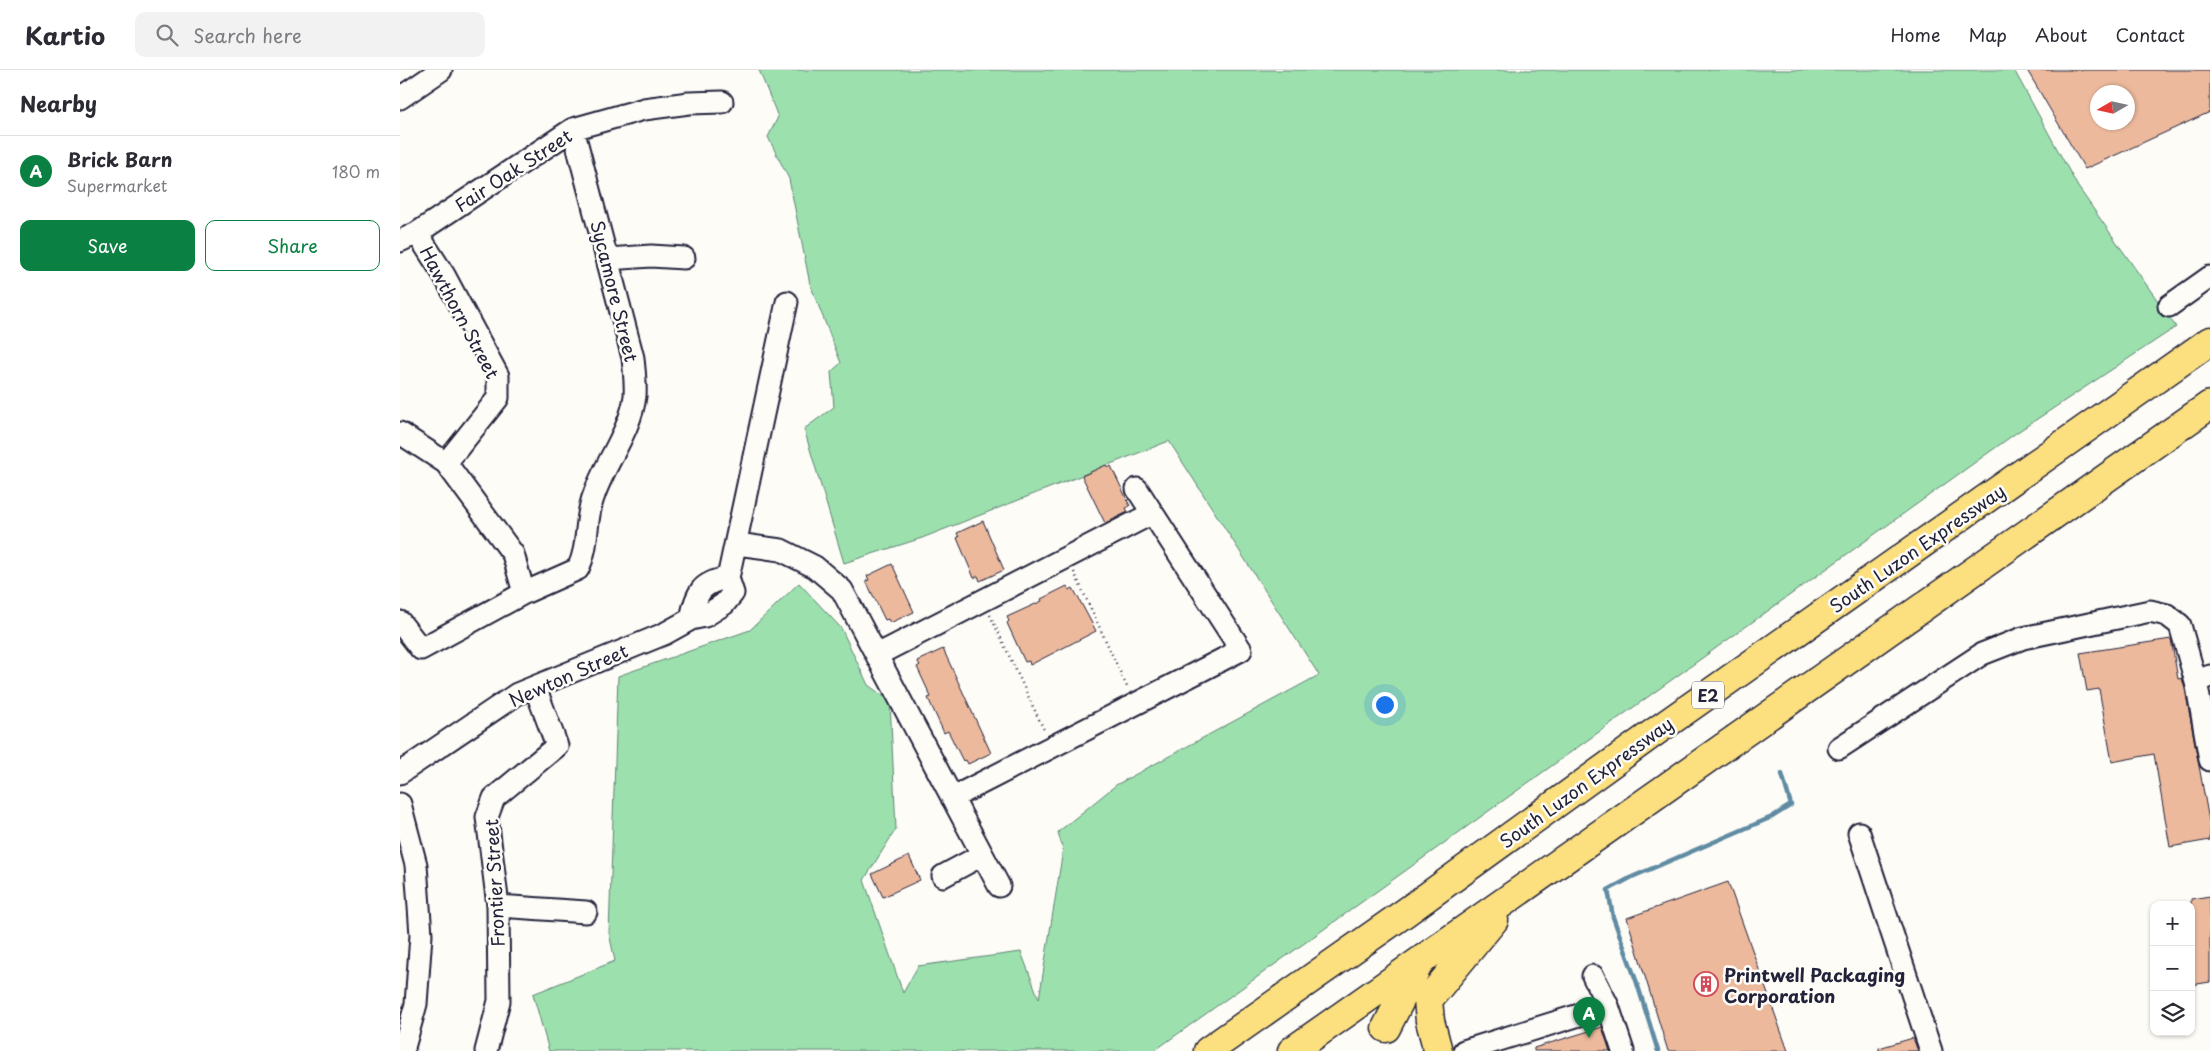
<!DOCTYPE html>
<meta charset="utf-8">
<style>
:root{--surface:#fff;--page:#f2f2f3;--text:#2b2b33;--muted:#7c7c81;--line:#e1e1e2;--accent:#0b8043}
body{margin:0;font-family:"Playpen Sans",sans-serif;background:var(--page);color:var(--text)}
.controls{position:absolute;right:15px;bottom:15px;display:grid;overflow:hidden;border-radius:10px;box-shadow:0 1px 4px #0004}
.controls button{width:45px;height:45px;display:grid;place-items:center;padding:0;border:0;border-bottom:1px solid var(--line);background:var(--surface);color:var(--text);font:25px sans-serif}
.compass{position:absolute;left:1690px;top:15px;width:45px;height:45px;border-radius:50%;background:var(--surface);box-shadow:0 1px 4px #0004;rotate:261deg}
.you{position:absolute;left:984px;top:634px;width:18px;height:18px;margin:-12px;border:4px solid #fff;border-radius:50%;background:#1a73e8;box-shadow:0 0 0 8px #1a73e833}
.badge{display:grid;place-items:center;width:32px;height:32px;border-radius:50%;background:var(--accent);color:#fff;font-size:16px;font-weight:700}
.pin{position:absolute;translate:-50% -41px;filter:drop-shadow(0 1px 2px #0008)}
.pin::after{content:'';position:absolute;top:26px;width:18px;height:15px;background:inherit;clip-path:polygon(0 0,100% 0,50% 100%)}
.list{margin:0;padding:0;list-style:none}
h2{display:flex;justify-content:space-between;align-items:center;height:65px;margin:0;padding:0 20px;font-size:21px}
h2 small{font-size:16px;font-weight:400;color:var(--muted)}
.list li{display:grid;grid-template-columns:32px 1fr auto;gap:15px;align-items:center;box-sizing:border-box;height:70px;padding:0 20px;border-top:1px solid var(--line)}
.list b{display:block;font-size:19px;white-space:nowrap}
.list p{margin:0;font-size:16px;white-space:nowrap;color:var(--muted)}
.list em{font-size:16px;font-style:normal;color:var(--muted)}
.actions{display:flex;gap:10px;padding:15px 20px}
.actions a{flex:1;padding:11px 0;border:1px solid var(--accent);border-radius:10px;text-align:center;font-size:18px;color:var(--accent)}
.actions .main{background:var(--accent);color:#fff}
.icon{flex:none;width:28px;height:28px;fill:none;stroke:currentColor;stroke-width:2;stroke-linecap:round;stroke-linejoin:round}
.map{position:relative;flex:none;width:1810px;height:981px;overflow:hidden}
header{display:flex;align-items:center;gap:30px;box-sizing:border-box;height:70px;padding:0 25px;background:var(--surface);border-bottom:1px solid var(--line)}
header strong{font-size:24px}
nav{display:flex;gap:28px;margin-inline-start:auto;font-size:18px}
.search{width:350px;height:45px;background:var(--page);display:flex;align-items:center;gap:12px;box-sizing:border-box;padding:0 18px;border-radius:10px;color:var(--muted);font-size:19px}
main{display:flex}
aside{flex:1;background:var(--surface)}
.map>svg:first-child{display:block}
</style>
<header>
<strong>Kartio</strong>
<div class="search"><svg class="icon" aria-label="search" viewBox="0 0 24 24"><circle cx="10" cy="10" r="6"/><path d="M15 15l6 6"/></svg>Search here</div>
<nav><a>Home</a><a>Map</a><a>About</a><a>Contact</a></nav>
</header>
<main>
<aside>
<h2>Nearby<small></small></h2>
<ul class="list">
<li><span class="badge">A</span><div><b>Brick Barn</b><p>Supermarket</p></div><em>180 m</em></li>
</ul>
<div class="actions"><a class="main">Save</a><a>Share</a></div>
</aside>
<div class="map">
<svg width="1810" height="981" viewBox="0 0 1810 981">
<rect width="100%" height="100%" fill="#fdfcf7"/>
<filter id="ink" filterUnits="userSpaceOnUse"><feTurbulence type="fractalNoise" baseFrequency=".02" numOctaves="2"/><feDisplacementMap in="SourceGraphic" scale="10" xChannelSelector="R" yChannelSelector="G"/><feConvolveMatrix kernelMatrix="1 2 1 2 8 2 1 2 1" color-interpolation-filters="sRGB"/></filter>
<g filter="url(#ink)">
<path fill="#9ce1ad" stroke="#5f8274" d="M 359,0 L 1614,0 L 1678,117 L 1776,257 L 1616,363 L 754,981 L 149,981 L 133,924 L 215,891 L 209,863 L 218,606 L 350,560 L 399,513 L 441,558 L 468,615 L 490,631 L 496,759 L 464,810 L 503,923 L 518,896 L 621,882 L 639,929 L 663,780 L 658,762 L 716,715 L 919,605 L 769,371 L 522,468 L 444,493 L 404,359 L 434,337 L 431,302 L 441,293 L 410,214 L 389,109 L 368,67 L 378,47 Z"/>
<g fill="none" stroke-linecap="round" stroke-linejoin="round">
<path stroke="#5f8ba3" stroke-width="4.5" d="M 1258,981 L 1237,913 L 1213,847 L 1208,820 L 1232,807 L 1372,747 L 1391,735 L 1382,704"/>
</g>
<path fill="#ecb99d" stroke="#22223b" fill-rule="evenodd" d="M 1627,0 L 1810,0 L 1810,42 L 1685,99 ZM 1698,22 L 1728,22 L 1728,52 L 1698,52 Z
M 706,395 L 708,398 L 711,396 L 730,436 L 726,438 L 728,442 L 705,453 L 682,406 Z
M 583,451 L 604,500 L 580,511 L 578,506 L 574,508 L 557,468 L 559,467 L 557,463 Z
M 492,494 L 514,542 L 490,553 L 488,549 L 485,550 L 466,511 L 469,510 L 467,506 Z
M 667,516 L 669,520 L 673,518 L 696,561 L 630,595 L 629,591 L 625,592 L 607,553 L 609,551 L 607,547 L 642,531 L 641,529 Z
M 1771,569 L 1778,609 L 1782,608 L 1785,619 L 1810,756 L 1810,770 L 1770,777 L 1754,684 L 1712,692 L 1699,619 L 1687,621 L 1680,583 Z
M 543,579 L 591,683 L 568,694 L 566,690 L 563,691 L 548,661 L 544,663 L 528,628 L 531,627 L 517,597 L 520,595 L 517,591 Z
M 509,786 L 520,810 L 483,827 L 472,804 Z
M 1328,812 L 1388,981 L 1268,981 L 1227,848 Z
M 1810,826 L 1810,912 L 1791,915 L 1791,829 Z
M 1202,957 L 1210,981 L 1134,981 L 1134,978 Z
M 1513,968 L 1518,981 L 1479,981 L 1479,978 Z"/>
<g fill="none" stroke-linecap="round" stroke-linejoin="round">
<defs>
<path id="minor" d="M 0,28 L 41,0
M 17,163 L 44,205 L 98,306 L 98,328 L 46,393
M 0,171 L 17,163 L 173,59 L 244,39 L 289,33 L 322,32
M 208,189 L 251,186 L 284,188
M 1769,236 L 1810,207
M 0,363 L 46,393 L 113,484 L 124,523
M 337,474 L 381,480 L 415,497 L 442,520 L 599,816
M 291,549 C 296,523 301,512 328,508
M 0,552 L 21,579 L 124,523 L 178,499 C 190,474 184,450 194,425 C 205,393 231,360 235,326 C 236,313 234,300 233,288 L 173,59
M 477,585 L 751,444
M 1810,606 L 1800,610 L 1797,616 L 1810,690
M 1439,678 L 1582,584 L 1623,568 L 1750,541 L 1767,545 L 1780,555 L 1797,616
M 0,703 L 117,624 L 264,564 L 291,549 L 305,546 L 324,534 L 333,523 L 328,508 L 387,232
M 552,728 L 841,580 L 737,419
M 0,734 L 16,795 L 21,865 L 16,934 L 3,981
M 1459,763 L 1531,981
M 543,806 L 582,785
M 98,836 L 186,842
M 1193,906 L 1208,936 L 1223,981
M 86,981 L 99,931 L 98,836 L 87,747 L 94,728 L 157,676 L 135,617
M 1064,981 L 1208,936"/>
<path id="highway" d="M 986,958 L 1018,895
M 808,981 L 1006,842 L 1252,664 L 1810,271
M 892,981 L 1810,335
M 1038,981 L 1030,951 L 1028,930 L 1094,850"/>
</defs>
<use href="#minor" stroke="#22223b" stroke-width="25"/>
<use href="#highway" stroke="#22223b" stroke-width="31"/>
<path stroke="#22223b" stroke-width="2.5" stroke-dasharray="1 4" stroke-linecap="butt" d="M 674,502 L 728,619
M 590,545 L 645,662"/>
<use href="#minor" stroke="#fdfcf7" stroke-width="21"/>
<use href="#highway" stroke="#fce080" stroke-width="28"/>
</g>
</g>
<defs>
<symbol id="building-ring" viewBox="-11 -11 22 22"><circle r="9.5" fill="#fdfcf7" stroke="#d1495b" stroke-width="1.5"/><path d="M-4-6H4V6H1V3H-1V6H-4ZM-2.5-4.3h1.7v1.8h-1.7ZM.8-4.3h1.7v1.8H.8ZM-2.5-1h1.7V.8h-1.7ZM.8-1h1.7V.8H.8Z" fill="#d1495b"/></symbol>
</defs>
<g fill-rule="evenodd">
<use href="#building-ring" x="1292" y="900" width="28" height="28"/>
</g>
<g text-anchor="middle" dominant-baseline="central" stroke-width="5" stroke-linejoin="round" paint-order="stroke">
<rect fill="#fdfcf7" stroke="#646373" stroke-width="1" x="1292" y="611.5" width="32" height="27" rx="4"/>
<g font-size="16" font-weight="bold" fill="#22223b">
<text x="1308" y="625">E2</text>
</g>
<g font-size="18" fill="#22223b" stroke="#fdfcf7">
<text transform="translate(113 100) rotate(-33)">Fair Oak Street</text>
<text transform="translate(215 221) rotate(76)">Sycamore Street</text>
<text transform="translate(60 242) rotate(62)">Hawthorn Street</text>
<text transform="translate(1517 478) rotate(-35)">South Luzon Expressway</text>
<text transform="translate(168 605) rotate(-24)">Newton Street</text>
<text transform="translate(1186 712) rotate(-36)">South Luzon Expressway</text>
<text transform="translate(94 813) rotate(-93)">Frontier Street</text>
</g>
<g font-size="18" font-weight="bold" fill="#22223b" stroke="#fdfcf7" text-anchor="start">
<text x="1324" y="904">Printwell Packaging<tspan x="1324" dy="21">Corporation</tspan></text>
</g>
</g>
</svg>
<div class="controls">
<button>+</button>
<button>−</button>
<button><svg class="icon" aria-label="layers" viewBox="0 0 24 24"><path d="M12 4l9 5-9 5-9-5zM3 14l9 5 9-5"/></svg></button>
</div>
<svg class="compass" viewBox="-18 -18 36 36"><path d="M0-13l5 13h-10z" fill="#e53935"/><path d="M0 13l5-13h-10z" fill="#7c7c81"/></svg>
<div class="you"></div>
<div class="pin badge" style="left:1189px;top:968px">A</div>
</div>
</main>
